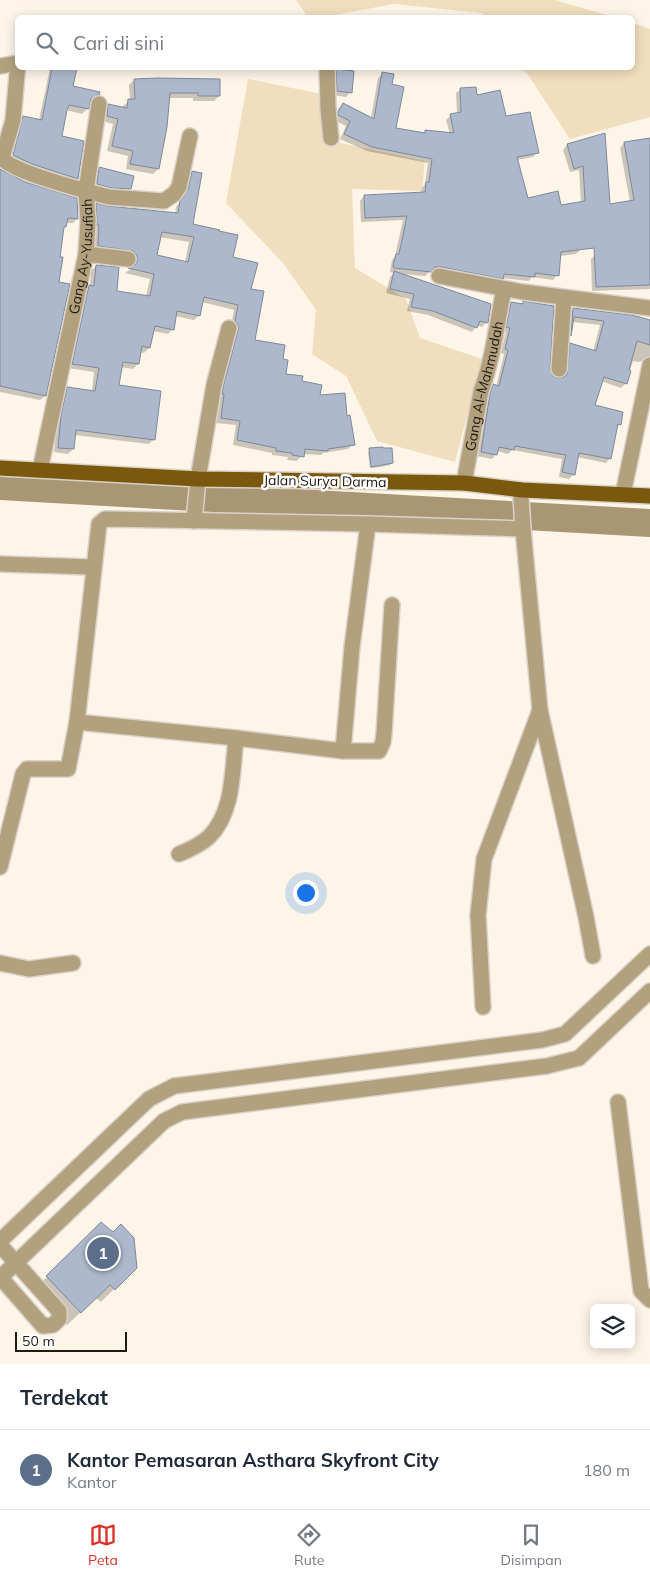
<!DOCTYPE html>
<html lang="id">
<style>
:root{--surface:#fff;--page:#f2f2f3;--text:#1f2937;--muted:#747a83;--line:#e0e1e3;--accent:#d93025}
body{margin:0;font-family:Mulish,sans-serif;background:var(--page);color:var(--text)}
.controls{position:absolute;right:15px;bottom:15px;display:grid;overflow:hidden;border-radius:8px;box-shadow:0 2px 12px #0003}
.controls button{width:45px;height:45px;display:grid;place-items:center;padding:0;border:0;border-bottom:1px solid var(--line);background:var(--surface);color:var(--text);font:25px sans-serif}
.scale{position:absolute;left:15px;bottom:12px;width:112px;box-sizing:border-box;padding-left:5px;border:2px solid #1f1a12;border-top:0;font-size:14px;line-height:18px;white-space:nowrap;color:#1f1a12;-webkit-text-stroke:4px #fff;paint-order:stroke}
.you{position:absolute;left:305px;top:892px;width:18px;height:18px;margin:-12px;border:4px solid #fff;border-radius:50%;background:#1a73e8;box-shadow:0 0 0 8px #1a73e833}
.badge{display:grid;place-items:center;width:32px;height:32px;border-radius:50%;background:var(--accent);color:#fff;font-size:16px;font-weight:700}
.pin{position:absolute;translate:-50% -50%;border:2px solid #fff;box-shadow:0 1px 5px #0006}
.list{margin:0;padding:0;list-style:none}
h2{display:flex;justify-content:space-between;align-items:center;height:65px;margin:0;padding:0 20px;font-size:21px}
h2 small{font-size:16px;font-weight:400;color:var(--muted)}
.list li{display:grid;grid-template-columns:32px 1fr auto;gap:15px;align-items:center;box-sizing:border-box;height:80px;padding:0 20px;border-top:1px solid var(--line)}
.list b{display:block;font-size:19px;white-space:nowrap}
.list p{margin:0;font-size:16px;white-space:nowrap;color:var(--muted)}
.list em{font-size:16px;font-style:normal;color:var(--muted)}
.icon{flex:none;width:28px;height:28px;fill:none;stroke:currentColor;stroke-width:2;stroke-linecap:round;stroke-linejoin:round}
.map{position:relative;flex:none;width:650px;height:1364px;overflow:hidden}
.search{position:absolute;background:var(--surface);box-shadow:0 2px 12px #0003;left:15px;right:15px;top:15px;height:55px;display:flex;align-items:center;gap:12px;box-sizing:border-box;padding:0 18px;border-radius:8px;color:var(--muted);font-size:19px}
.sheet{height:145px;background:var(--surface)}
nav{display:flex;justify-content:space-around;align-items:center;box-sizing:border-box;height:70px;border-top:1px solid var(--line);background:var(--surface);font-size:14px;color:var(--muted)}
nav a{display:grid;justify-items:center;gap:2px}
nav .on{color:var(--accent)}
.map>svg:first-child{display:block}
</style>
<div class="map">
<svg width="650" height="1364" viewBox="0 0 650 1364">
<rect width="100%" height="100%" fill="#fdf5e8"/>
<path fill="#f1debe" d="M 296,0 L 555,0 L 613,17 L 483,17 L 482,13 L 394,4 L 323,17 L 308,17 Z
M 633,23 L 650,29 L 650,117 L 570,139 L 527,73 L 516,68 L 632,68 Z
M 248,79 L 332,96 L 340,143 L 425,161 L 422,191 L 352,189 L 355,268 L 406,299 L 420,338 L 482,359 L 455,462 L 377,441 L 346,376 L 312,354 L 316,310 L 283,263 L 226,203 Z"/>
<path fill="#0003" fill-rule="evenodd" d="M 50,68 L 76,68 L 72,87 L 98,94 L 90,101 L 88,108 L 82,114 L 66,110 L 61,137 L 77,178 L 72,183 L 8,160 L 18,122 L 23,117 L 39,120 ZM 20,121 L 23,121 L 12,161 L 10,161 Z
M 337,70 L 350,92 L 346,97 L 333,95 L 332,75 Z
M 383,74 L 391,85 L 394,129 L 423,134 L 426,131 L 450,134 L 446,120 L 451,115 L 457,114 L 456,93 L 461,89 L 475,96 L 505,118 L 537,152 L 533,157 L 517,160 L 528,200 L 560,206 L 581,203 L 579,170 L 570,172 L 563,150 L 567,145 L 604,134 L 609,205 L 630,202 L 620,148 L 624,143 L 650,150 L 650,232 L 581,249 L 576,254 L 560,256 L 557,275 L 553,280 L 532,277 L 529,281 L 502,278 L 498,283 L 436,271 L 430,271 L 425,276 L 402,274 L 487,322 L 482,327 L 477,325 L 472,332 L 428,315 L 407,311 L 410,299 L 386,293 L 390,277 L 394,273 L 390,272 L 392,260 L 395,256 L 403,220 L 361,222 L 360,201 L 364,196 L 421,194 L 422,188 L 425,184 L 428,163 L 367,151 L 340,139 L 346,126 L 334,120 L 334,118 L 339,108 L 343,104 L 371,118 L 378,78 Z
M 134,80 L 219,96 L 214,101 L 193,101 L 193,98 L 168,98 L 158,169 L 153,174 L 126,169 L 128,156 L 107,151 L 113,124 L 102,121 L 103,110 L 109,105 L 123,108 L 123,106 L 130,100 L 129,85 Z
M 99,169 L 130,189 L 125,193 L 92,189 L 95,173 Z
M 0,170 L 77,219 L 73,223 L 65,223 L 63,229 L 45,396 L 40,400 L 0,392 Z
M 193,172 L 192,225 L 232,258 L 249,290 L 253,341 L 281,360 L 284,375 L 301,382 L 346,417 L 353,444 L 348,449 L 323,453 L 321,455 L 303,454 L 297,461 L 287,460 L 288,457 L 272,455 L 272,453 L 233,445 L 236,425 L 216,423 L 220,399 L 218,399 L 234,310 L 202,302 L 199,315 L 194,320 L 175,316 L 173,329 L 168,334 L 153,331 L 149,348 L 144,353 L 140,352 L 138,364 L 133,369 L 121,367 L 118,387 L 154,439 L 149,444 L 74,435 L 73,449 L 68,454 L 54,452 L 57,421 L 63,393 L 68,388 L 92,392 L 94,372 L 68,368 L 84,291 L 90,286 L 91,271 L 96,266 L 115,292 L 146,296 L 150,279 L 125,273 L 132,268 L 132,261 L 94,251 L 92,210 L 97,205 L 175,214 L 176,207 L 184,196 L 188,177 ZM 159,237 L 189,242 L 185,262 L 155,256 Z
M 650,252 L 650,289 L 592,291 L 591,259 L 595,255 Z
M 512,303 L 521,305 L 524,303 L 548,369 L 554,378 L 562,379 L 564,375 L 566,349 L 571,345 L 593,351 L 600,325 L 572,322 L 570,336 L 567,338 L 569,313 L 573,309 L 650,321 L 650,362 L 646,360 L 639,362 L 633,361 L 626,383 L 621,388 L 601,381 L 593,406 L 620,424 L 616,428 L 610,458 L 606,463 L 577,457 L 574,474 L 569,479 L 559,477 L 562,459 L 512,450 L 508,454 L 497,451 L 496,454 L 492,459 L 477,456 L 486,399 L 489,390 L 494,386 L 496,387 L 504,354 L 501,353 L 506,332 L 503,331 L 507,307 Z
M 370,450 L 392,463 L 390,465 L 381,467 L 370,468 L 368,452 Z
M 101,1223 L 136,1267 L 101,1302 L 96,1298 L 67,1325 L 33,1291 Z"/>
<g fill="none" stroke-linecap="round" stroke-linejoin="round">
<path stroke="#a99674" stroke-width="28" d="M 0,486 L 650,523"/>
</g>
<path fill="#adb8cd" stroke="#7e889c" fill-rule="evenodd" d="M 52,68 L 77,68 L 73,86 L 100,92 L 99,95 L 91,99 L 89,109 L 69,105 L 67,110 L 62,136 L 84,141 L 78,179 L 32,164 L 13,155 L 23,116 L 42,120 Z
M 336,69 L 354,71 L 352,93 L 337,91 Z
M 382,72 L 394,74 L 392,84 L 404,87 L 396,128 L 425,133 L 425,130 L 454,133 L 450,114 L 461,112 L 460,88 L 476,87 L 477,95 L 500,90 L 506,116 L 530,112 L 539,153 L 517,157 L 528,198 L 558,191 L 561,205 L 585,201 L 583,166 L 574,169 L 567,144 L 605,133 L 610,204 L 634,200 L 624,142 L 650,138 L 650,285 L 596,287 L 594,248 L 561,252 L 559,276 L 535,273 L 535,277 L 504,274 L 503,279 L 441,267 L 435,267 L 431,272 L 394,268 L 393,267 L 396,254 L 399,254 L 407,216 L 365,218 L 364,195 L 425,192 L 426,182 L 429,182 L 432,159 L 372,147 L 344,134 L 350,121 L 338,115 L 338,112 L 343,103 L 374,119 Z
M 158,78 L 220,79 L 220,96 L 198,96 L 198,93 L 170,93 L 167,127 L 159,169 L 130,164 L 133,151 L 112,146 L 118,119 L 107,116 L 108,104 L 127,108 L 128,99 L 135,99 L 134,79 Z
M 99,167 L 134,176 L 131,189 L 111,188 L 97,184 Z
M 0,169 L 25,182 L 77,198 L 78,219 L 68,218 L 66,227 L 64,227 L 60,257 L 63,257 L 59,282 L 70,284 L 46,396 L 0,386 Z
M 192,171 L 202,173 L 193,224 L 220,230 L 219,231 L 238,235 L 233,257 L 258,263 L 251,289 L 264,291 L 255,340 L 285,345 L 283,359 L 288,360 L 286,374 L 303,376 L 302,381 L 322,385 L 320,395 L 345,393 L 347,416 L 350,415 L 355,445 L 328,449 L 328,451 L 305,449 L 304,457 L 292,455 L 292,453 L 276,451 L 276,448 L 237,440 L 240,421 L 221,418 L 224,394 L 222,394 L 223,387 L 238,330 L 238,325 L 235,321 L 238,305 L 204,297 L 200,316 L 177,311 L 174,330 L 155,326 L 150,348 L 142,346 L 139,364 L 123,362 L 119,385 L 161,391 L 155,440 L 76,430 L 74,449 L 58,448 L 61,415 L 67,387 L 95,391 L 99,368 L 72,364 L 89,285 L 94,286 L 96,265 L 119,267 L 117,291 L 150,296 L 154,274 L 128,268 L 135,265 L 137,261 L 137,256 L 133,251 L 98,246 L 99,225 L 97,225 L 96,203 L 108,206 L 178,213 L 180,201 L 188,189 ZM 162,232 L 194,237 L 188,262 L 157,255 Z
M 394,271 L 491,304 L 488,323 L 480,321 L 477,328 L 433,311 L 411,307 L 414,294 L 390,289 Z
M 523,301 L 554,306 L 550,369 L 553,376 L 558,378 L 564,377 L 567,374 L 570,343 L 596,351 L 604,321 L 574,317 L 571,336 L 573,308 L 632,315 L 650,320 L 650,345 L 637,341 L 629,370 L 631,371 L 627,384 L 604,377 L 595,405 L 623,412 L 621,425 L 618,424 L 611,459 L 579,453 L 575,475 L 562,472 L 566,455 L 515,446 L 514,450 L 499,447 L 497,455 L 481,452 L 490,393 L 493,384 L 499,386 L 508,350 L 505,349 L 510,328 L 506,327 L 511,302 L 523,304 Z
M 383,447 L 383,448 L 392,448 L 393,463 L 371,467 L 369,448 Z
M 101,1222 L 113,1232 L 121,1224 L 134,1238 L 137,1268 L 115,1290 L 110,1285 L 81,1313 L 46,1276 Z"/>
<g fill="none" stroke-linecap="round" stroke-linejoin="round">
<defs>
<g id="minor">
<path d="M 0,66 L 18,63 L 13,120 L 2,158 C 12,171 69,186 86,191 L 99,104"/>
<path d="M 327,68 L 328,109 L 331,138"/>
<path d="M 86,254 L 128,259"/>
<path d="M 439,276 L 523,292 L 650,308"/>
<path d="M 559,369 L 564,298"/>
<path id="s1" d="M 40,470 L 86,254 L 88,221 L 86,191 L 109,197 L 164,201 L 174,194 L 179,187 L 190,136"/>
<path id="s2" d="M 464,483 L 481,391 C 493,359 497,323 504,289"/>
<path d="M 522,490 L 521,498 L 523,529 L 540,710 L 586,917 L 593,956"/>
<path d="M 623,494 L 650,365"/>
<path d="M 194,521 L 198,479 L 214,385 L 229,328"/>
<path d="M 0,564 L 93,567"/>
<path d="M 77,722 L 236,738 L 343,751 L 379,751 L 383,742 L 384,734 L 392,605"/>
<path d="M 343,751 L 352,647 L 368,524"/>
<path d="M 179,854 C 189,850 200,845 209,837 C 234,812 232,771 236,738"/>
<path d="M 0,867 L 23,774 L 27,769 L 68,769 L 77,722 L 99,524 L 105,519 L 368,524 L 523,529"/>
<path d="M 0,963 L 29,969 L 73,963"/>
<path d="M 483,1007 L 478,915 L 484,859 L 540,710"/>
<path d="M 618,1102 L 641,1291 L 650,1300"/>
<path d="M 0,1241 L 149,1099 L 174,1086 L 542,1040 L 565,1034 L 650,954"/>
<path d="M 0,1245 L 59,1311 L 59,1319 L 53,1325 L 43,1326 L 0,1277"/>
<path d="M 0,1278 L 164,1121 L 182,1112 L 547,1066 L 579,1058 L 650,991"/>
</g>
<path id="major" d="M 0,468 L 198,479 L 464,483 L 522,490 L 650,496"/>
</defs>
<use href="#minor" stroke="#d9d2c6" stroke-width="18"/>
<use href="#major" stroke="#d9d2c6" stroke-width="18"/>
<use href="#minor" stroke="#b3a07f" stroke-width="15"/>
<use href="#major" stroke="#7a580d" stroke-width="15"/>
</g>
<g text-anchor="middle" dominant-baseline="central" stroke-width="5" stroke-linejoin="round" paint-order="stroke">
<g font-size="14" fill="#1f1a12" stroke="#fff">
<text stroke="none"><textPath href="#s1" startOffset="218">Gang Ay-Yusufiah</textPath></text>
<text stroke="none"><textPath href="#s2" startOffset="99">Gang Al-Mahmudah</textPath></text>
<text transform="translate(325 481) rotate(1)">Jalan Surya Darma</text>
</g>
</g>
</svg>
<div class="controls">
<button><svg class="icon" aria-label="layers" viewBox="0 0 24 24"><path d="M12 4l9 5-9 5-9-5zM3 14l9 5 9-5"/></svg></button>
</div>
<div class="scale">50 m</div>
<div class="you"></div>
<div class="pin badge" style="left:103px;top:1253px;background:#5c6f8a">1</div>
<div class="search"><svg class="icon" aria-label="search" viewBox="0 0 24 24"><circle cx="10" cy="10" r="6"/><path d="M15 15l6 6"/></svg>Cari di sini</div>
</div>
<section class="sheet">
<h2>Terdekat<small></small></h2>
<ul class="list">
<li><span class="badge" style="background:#5c6f8a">1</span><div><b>Kantor Pemasaran Asthara Skyfront City</b><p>Kantor</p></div><em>180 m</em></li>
</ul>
</section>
<nav>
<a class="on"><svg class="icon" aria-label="map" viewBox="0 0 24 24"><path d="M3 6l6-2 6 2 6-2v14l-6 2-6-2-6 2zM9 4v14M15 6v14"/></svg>Peta</a>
<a><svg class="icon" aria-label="directions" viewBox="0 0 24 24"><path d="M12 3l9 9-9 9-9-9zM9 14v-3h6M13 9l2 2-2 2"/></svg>Rute</a>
<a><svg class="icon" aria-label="saved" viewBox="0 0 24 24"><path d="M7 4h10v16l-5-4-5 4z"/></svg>Disimpan</a>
</nav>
